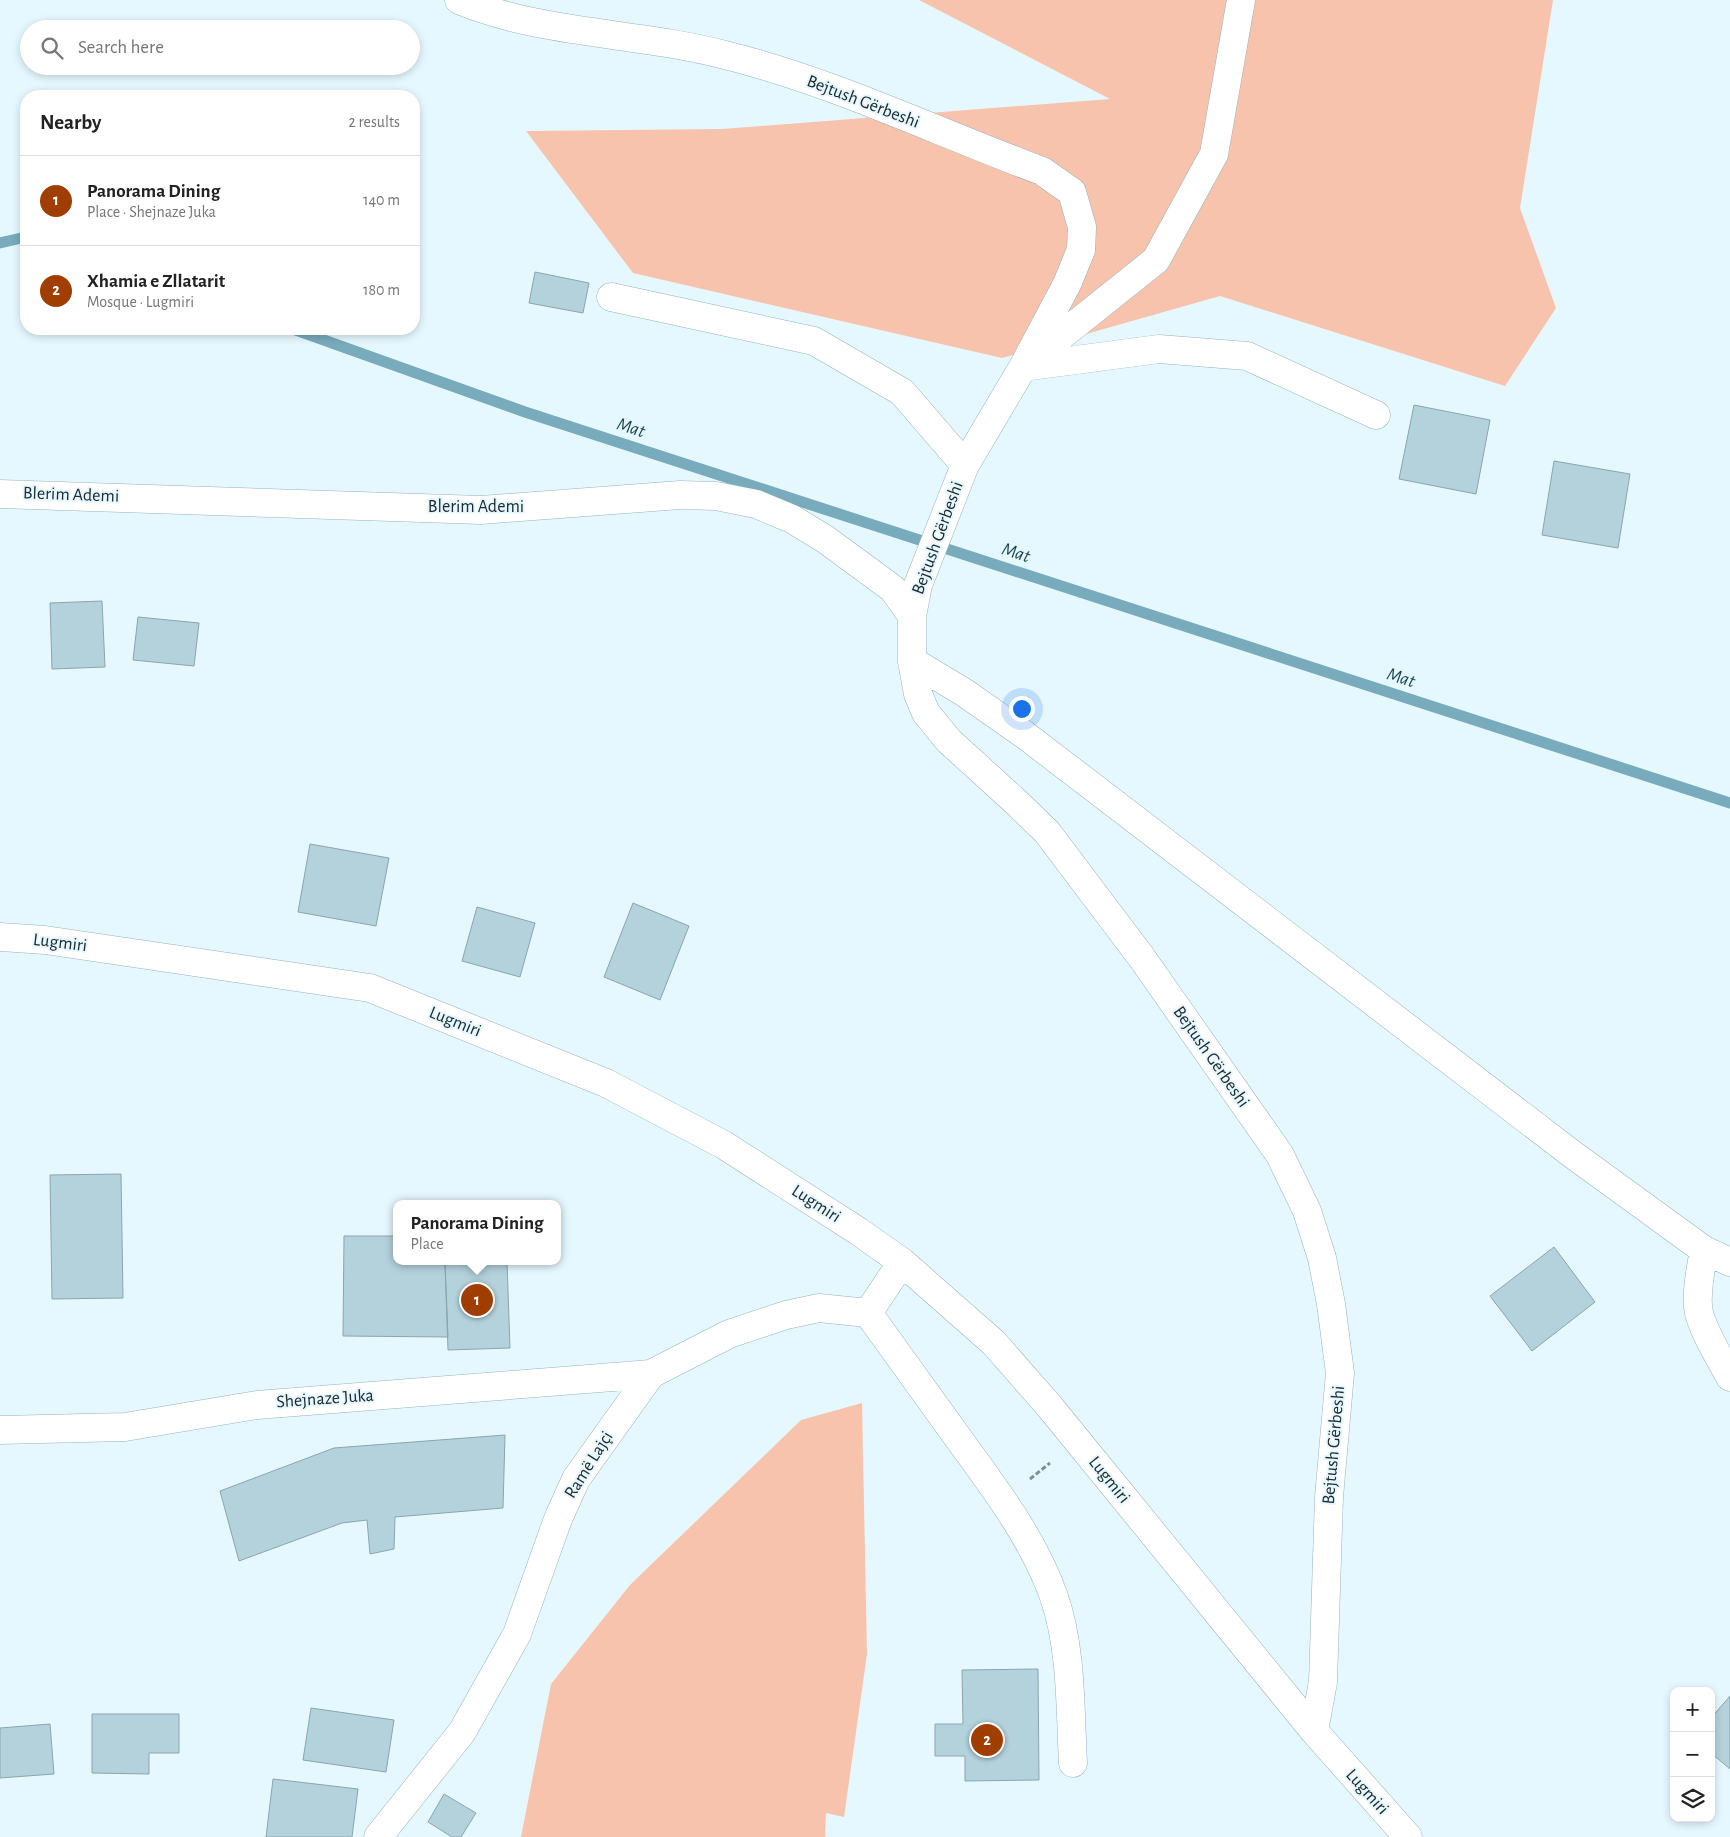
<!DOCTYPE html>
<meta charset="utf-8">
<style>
:root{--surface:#fff;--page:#f6f6f6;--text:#222;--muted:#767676;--line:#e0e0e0;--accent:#a03e00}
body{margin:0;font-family:"Alegreya Sans",sans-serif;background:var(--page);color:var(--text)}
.controls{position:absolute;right:15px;bottom:15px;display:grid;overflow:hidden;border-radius:10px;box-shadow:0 2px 8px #0003}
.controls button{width:45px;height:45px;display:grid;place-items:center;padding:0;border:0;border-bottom:1px solid var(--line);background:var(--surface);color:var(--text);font:25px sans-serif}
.you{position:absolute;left:1021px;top:708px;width:18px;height:18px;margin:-12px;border:4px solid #fff;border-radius:50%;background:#1a73e8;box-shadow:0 0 0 8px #1a73e833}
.badge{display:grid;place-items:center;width:32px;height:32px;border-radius:50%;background:var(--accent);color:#fff;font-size:16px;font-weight:700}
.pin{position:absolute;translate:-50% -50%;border:2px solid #fff;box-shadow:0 1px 5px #0006}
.popup{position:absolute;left:393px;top:1200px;width:168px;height:65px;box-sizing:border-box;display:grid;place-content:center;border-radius:10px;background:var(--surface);filter:drop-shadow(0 1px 4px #0005);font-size:16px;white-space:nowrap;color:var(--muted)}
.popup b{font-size:19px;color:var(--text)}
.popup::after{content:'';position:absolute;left:50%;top:100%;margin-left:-10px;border:10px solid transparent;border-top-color:var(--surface)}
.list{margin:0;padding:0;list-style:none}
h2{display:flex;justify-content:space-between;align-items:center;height:65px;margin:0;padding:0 20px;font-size:21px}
h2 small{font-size:16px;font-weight:400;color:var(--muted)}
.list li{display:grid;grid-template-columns:32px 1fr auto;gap:15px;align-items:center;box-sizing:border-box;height:90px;padding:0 20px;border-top:1px solid var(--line)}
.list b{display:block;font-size:19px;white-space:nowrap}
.list p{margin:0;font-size:16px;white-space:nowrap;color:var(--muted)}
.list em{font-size:16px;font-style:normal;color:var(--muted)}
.icon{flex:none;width:28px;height:28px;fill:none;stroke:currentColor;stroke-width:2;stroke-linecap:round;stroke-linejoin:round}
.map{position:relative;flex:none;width:1730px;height:1837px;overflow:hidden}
.search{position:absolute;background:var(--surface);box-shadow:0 2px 8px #0003;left:20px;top:20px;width:400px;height:55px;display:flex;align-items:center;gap:12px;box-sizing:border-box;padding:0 18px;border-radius:28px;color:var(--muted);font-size:19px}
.panel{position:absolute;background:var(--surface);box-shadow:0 2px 8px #0003;left:20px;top:90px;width:400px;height:245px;border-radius:20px}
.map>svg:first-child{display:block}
</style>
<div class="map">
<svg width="1730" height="1837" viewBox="0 0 1730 1837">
<rect width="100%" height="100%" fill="#e6f8ff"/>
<path fill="#f8c3ad" d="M 919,0 L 1553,0 L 1520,208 L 1556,308 L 1505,386 L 1220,296 L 1002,358 L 633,273 L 526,131 L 722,129 L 1110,99 Z
M 862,1403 L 867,1654 L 844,1817 L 826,1813 L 825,1837 L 521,1837 L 551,1684 L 630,1585 L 801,1420 Z"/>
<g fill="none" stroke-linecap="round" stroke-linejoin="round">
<path stroke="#78abbc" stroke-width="11" d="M 0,243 L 26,237
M 293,329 L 525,412 L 1730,803"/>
</g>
<path fill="#b4d2dc" stroke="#89a5b0" d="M 535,272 L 589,283 L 583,313 L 529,303 Z
M 1414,405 L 1490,420 L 1476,494 L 1399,479 Z
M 1554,461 L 1630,474 L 1618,548 L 1542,535 Z
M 102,601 L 105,667 L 52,669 L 50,603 Z
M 138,617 L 199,623 L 194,666 L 133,660 Z
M 310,844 L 389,858 L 376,926 L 298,912 Z
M 633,903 L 689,926 L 660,1000 L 604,977 Z
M 477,907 L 535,923 L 520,977 L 462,961 Z
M 121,1174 L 123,1298 L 52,1299 L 50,1175 Z
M 344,1236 L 397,1236 L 397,1261 L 445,1263 L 448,1337 L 343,1336 Z
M 1554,1247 L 1595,1302 L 1532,1351 L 1490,1296 Z
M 507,1261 L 510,1348 L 448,1350 L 445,1263 Z
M 505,1435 L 503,1508 L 395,1517 L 394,1549 L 370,1554 L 367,1520 L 342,1523 L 239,1561 L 220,1491 L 334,1448 Z
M 1038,1669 L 1039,1780 L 965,1781 L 965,1756 L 935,1756 L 935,1724 L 963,1724 L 962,1670 Z
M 1730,1696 L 1730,1769 L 1711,1753 L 1711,1718 Z
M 311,1708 L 394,1720 L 386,1772 L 303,1760 Z
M 92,1714 L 179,1714 L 179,1753 L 149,1753 L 149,1774 L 92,1773 Z
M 50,1724 L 54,1774 L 0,1778 L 0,1728 Z
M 273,1779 L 358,1789 L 352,1837 L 266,1837 Z
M 444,1794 L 476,1813 L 461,1837 L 452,1837 L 428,1822 Z"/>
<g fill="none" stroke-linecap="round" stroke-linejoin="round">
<defs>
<path id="minor" d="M 459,0 C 544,35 637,32 725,55 C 834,82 937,132 1042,171 L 1072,192 L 1082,227 L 1081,250 L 1067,284 L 1023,367 L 965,465 L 918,585 L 912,616 L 912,661 L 918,694 L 926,713 L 949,741 L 1016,802 L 1047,832 L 1142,958 L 1280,1155 L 1307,1211 L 1322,1258 L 1331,1304 L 1340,1373 L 1329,1497 L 1323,1682 L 1314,1731
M 611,297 L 814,341 L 902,392 L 965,465
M 1032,359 L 1156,260 L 1214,154 L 1241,0
M 1023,367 L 1159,349 L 1247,356 L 1376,415
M 0,494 L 481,510 L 680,495 L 716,496 L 756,504 L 792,519 L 825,539 L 893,589 L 912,616
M 912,661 L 965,693 L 1025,735 L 1572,1154 L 1704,1250 L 1730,1262
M 0,937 L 45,940 L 370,988 L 606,1083 L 724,1145 L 858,1231 L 902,1262 L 994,1343 L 1050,1407 L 1314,1731 L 1408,1837
M 1704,1250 C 1701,1267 1695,1296 1699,1313 C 1705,1335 1719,1356 1730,1377
M 868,1313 C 899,1356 930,1399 961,1442 C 996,1490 1034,1540 1054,1597 C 1072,1649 1070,1709 1073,1763
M 0,1430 L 125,1427 L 257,1405 L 651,1374
M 378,1837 L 462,1732 L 517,1634 L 558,1519 L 576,1479 L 651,1374 L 729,1334 L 786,1315 L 819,1308 L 868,1313 L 902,1262"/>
</defs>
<use href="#minor" stroke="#96b3bd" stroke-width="29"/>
<path stroke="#808e94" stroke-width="3" stroke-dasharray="5 2.5" stroke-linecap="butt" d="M 1030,1479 L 1050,1463"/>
<use href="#minor" stroke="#fff" stroke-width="28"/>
</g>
<g text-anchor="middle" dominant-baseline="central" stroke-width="4" stroke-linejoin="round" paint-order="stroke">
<g font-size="18" fill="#202b2f" stroke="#e6f8ff">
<text transform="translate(863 102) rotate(21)">Bejtush Gërbeshi</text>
<text transform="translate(71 495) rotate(2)">Blerim Ademi</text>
<text x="476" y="507">Blerim Ademi</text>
<text transform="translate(938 538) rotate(-70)">Bejtush Gërbeshi</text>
<text transform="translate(60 943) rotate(7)">Lugmiri</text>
<text transform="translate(455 1022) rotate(22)">Lugmiri</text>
<text transform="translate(1211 1057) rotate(55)">Bejtush Gërbeshi</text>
<text transform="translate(816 1204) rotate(33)">Lugmiri</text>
<text transform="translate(325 1399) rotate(-4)">Shejnaze Juka</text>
<text transform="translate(1334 1445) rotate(-85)">Bejtush Gërbeshi</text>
<text transform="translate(589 1465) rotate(-58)">Ramë Lajçi</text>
<text transform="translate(1109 1480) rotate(51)">Lugmiri</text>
<text transform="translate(1367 1792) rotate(48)">Lugmiri</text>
</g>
<g font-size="19" font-style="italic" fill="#1b4450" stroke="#e6f8ff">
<text transform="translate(631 428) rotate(18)">Mat</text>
<text transform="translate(1016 553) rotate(18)">Mat</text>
<text transform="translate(1401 678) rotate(18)">Mat</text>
</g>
</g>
</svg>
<div class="controls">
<button>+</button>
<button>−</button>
<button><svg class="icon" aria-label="layers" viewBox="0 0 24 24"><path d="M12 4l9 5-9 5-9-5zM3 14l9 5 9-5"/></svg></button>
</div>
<div class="you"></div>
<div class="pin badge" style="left:477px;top:1300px">1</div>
<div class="popup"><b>Panorama Dining</b>Place</div>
<div class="pin badge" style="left:987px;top:1740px">2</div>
<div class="search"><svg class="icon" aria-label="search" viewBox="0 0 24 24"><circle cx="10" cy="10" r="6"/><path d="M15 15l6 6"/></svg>Search here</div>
<section class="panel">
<h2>Nearby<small>2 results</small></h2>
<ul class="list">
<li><span class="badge">1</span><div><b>Panorama Dining</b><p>Place · Shejnaze Juka</p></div><em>140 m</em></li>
<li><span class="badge">2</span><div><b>Xhamia e Zllatarit</b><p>Mosque · Lugmiri</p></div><em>180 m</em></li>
</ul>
</section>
</div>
